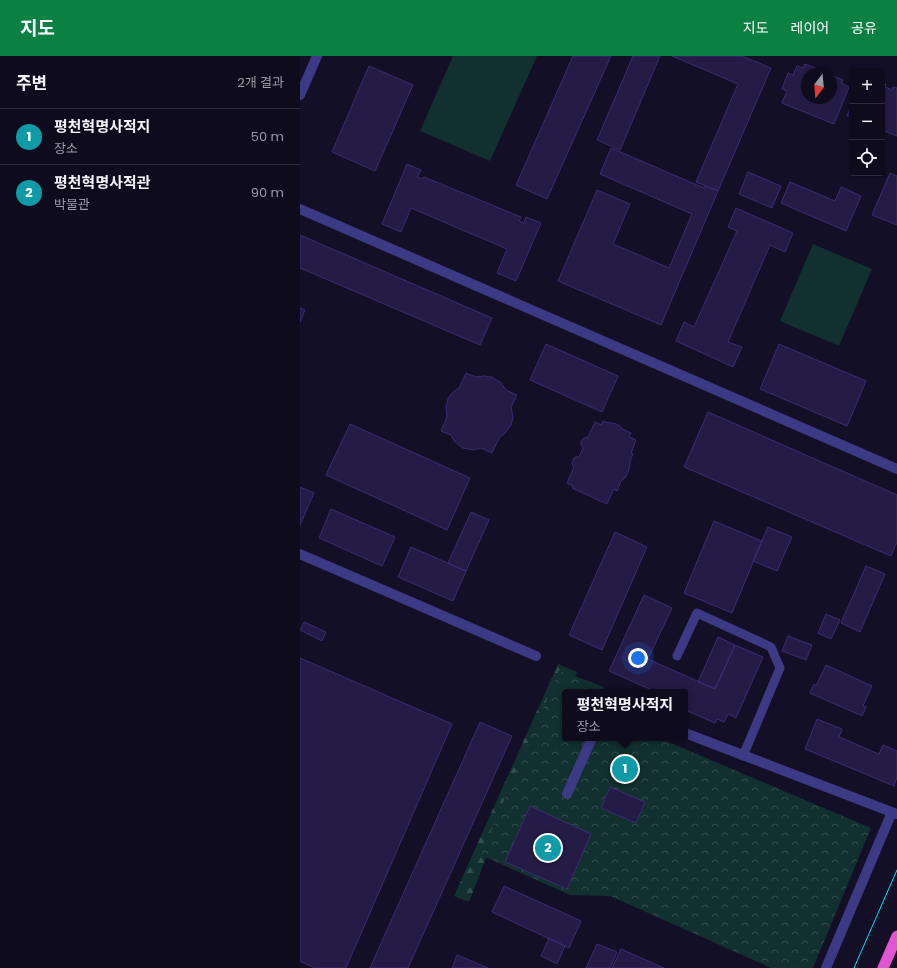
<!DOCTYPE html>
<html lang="ko">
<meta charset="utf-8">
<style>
:root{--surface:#0e0b1c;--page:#171425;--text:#f1f3f6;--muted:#9b9ba3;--line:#2e2b3b;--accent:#0b8043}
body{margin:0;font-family:Poppins,"Noto Sans KR",sans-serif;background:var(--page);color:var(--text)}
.controls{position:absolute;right:12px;top:12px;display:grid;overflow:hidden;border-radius:4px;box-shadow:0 1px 3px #0004}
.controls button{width:36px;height:36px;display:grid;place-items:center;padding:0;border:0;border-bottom:1px solid var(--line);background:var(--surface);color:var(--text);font:20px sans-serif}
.compass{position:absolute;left:501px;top:12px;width:36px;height:36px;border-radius:50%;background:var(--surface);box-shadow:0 1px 3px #0004;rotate:196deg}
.you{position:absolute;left:338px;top:602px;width:14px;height:14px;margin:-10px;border:3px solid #fff;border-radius:50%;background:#1a73e8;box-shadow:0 0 0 6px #1a73e833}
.badge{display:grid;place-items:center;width:26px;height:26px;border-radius:50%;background:var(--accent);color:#fff;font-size:13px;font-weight:700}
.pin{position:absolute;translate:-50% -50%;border:2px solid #fff;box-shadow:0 1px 4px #0006}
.popup{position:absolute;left:262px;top:633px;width:126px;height:52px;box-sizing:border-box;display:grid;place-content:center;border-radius:4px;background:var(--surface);filter:drop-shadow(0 1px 3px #0005);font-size:13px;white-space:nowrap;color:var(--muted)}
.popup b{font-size:15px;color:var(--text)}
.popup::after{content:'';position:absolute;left:50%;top:100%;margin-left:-8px;border:8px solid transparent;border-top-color:var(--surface)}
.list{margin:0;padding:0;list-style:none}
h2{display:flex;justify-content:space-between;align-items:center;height:52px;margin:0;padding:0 16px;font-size:17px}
h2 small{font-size:13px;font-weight:400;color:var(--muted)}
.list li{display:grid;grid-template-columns:26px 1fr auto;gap:12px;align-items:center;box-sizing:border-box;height:56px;padding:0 16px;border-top:1px solid var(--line)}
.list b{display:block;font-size:15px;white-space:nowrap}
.list p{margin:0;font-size:13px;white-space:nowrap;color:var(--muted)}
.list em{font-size:13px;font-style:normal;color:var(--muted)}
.icon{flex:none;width:22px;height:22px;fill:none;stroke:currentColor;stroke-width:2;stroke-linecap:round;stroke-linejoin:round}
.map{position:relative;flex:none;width:597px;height:912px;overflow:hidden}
header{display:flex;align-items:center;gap:24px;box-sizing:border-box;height:56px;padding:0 20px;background:var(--accent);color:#fff}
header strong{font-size:19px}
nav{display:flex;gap:22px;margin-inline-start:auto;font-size:14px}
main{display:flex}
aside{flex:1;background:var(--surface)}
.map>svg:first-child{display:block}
</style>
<header>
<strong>지도</strong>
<nav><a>지도</a><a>레이어</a><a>공유</a></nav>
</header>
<main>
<aside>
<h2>주변<small>2개 결과</small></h2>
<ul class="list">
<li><span class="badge" style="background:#0f9aa8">1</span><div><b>평천혁명사적지</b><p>장소</p></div><em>50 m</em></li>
<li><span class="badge" style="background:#0f9aa8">2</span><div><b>평천혁명사적관</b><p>박물관</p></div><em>90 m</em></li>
</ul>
</aside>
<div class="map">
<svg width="597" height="912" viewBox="0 0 597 912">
<defs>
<pattern id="forest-firs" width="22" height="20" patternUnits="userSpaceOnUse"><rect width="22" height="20" fill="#12302f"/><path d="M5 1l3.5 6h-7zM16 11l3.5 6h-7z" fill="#344d4e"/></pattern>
<pattern id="park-crowns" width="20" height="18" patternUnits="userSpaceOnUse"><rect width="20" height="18" fill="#12302f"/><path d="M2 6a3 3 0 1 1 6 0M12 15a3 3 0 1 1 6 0" fill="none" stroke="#344d4e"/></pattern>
</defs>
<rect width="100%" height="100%" fill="#130f26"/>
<path fill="url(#forest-firs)" d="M 258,608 L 277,616 L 267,636 L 265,636 L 188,797 L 169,846 L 154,840 Z"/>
<path fill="url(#park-crowns)" d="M 259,614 L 304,631 L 302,636 L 265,636 L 265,682 L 359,682 L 571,772 L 513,912 L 471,912 L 310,840 L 270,839 L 181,799 Z"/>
<path fill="#12302f" d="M 153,0 L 237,0 L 190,105 L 120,75 Z
M 513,188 L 572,213 L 539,290 L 480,265 Z"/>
<path fill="#241b47" stroke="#3b2d73" d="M 273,0 L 311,0 L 247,143 L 216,129 Z
M 333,0 L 360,0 L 320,94 L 297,84 Z
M 372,0 L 442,0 L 471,12 L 418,135 L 396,126 L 438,28 Z
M 505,8 L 520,14 L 518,18 L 507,18 L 507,42 L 531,42 L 531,19 L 543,24 L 541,27 L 549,31 L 534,68 L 482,47 L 487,35 L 482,33 L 488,17 L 493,19 L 497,10 L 503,12 Z
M 69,10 L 113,29 L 75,115 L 32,96 Z
M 582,27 L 586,28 L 585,31 L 592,34 L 593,31 L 597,32 L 597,80 L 582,74 Z
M 552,39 L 552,62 L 547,60 L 552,48 L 549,47 Z
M 311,92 L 404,132 L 405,130 L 418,135 L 361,269 L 258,225 L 297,134 L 330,148 L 313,188 L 369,212 L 392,158 L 300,118 Z
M 107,108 L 121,114 L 117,121 L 123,123 L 124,121 L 221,161 L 219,165 L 224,167 L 226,161 L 241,167 L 216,225 L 197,217 L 207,193 L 111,152 L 101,176 L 82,168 Z
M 448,116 L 481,130 L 472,152 L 439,138 Z
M 590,117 L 597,120 L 597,169 L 572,159 Z
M 490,126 L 535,145 L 541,131 L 561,140 L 546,175 L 481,147 Z
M 436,152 L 493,177 L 485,196 L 470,189 L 428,286 L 442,291 L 433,311 L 376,285 L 384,266 L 394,271 L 437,175 L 428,171 Z
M 0,179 L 192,262 L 180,289 L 0,212 Z
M 0,252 L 5,254 L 0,266 Z
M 246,288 L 318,320 L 302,356 L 230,324 Z
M 479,288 L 566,325 L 547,370 L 460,333 Z
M 166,317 L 176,321 L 184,320 L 192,321 L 201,327 L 206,334 L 217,339 L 211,351 L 213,361 L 211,369 L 206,376 L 199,382 L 192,397 L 181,392 L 173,394 L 163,392 L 155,386 L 151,379 L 141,375 L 147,361 L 146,351 L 148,343 L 153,336 L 159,332 Z
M 408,356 L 597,439 L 597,486 L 591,500 L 384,411 Z
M 303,365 L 309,367 L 312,367 L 316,368 L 320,370 L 322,373 L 331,377 L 329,381 L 336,384 L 331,397 L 333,398 L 330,405 L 330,409 L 328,416 L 325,422 L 321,425 L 317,435 L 314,433 L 307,448 L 272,432 L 273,430 L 267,427 L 274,411 L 272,408 L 273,404 L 275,401 L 279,401 L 283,392 L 281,389 L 281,385 L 284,382 L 288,381 L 295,366 L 301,369 Z
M 50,368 L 170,422 L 147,474 L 26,419 Z
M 0,431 L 14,437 L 0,469 Z
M 31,453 L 95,481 L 82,510 L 19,482 Z
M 171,456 L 189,464 L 166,515 L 148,507 Z
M 414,465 L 462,485 L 432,557 L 384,537 Z
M 468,471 L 492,481 L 477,515 L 453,505 Z
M 315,476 L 347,491 L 302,594 L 269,579 Z
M 111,491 L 166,515 L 153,545 L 98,521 Z
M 566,510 L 585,518 L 560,576 L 541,567 Z
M 344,539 L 372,552 L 348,603 L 415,633 L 435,589 L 463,601 L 436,662 L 428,658 L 424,666 L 417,663 L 415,667 L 385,654 L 385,636 L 351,636 L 352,634 L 309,615 Z
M 526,558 L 540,564 L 531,583 L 518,577 Z
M 4,566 L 26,576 L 22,585 L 0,574 Z
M 488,580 L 512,589 L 506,604 L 482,595 Z
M 418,581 L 435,589 L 415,633 L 398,626 Z
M 0,602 L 152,668 L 46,912 L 15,912 L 0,905 Z
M 526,609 L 572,630 L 563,650 L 566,651 L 562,660 L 510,637 L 514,628 L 516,630 Z
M 517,663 L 542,673 L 539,681 L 579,698 L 583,689 L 597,695 L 597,721 L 594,730 L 505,693 Z
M 180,666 L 212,680 L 108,912 L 70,912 Z
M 310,731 L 345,746 L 336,767 L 301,752 Z
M 230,750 L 291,778 L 267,833 L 205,806 Z
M 204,830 L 281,865 L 269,892 L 192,856 Z
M 249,882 L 265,890 L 257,908 L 241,900 Z
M 297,888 L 317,896 L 310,912 L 286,912 Z
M 321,893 L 364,912 L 312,912 Z
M 157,899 L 188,912 L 152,912 Z"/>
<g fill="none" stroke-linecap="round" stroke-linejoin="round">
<path stroke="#3d3a85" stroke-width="9" d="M 377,600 L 397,557 L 471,591 L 480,612 L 443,700"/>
<path stroke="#3d3a85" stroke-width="10" d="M 0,39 L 17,0
M 0,498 L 236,600
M 385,677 L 597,758
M 267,738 L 292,682
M 526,912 L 592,756"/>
<path stroke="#3d3a85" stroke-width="10" d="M 0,153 L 597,413"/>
<path stroke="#e055d1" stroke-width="11" d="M 583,912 L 597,880"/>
<path stroke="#00e5ff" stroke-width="1" d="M 554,912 L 597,814"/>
</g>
</svg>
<div class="controls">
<button>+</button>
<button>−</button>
<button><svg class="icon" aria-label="locate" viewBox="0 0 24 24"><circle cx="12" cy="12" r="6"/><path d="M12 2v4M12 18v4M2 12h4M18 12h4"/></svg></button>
</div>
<svg class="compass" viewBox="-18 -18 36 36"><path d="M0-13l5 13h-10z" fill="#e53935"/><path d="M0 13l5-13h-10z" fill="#9b9ba3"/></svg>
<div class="you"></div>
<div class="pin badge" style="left:325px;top:713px;background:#0f9aa8">1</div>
<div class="popup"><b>평천혁명사적지</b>장소</div>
<div class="pin badge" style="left:248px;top:792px;background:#0f9aa8">2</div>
</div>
</main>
